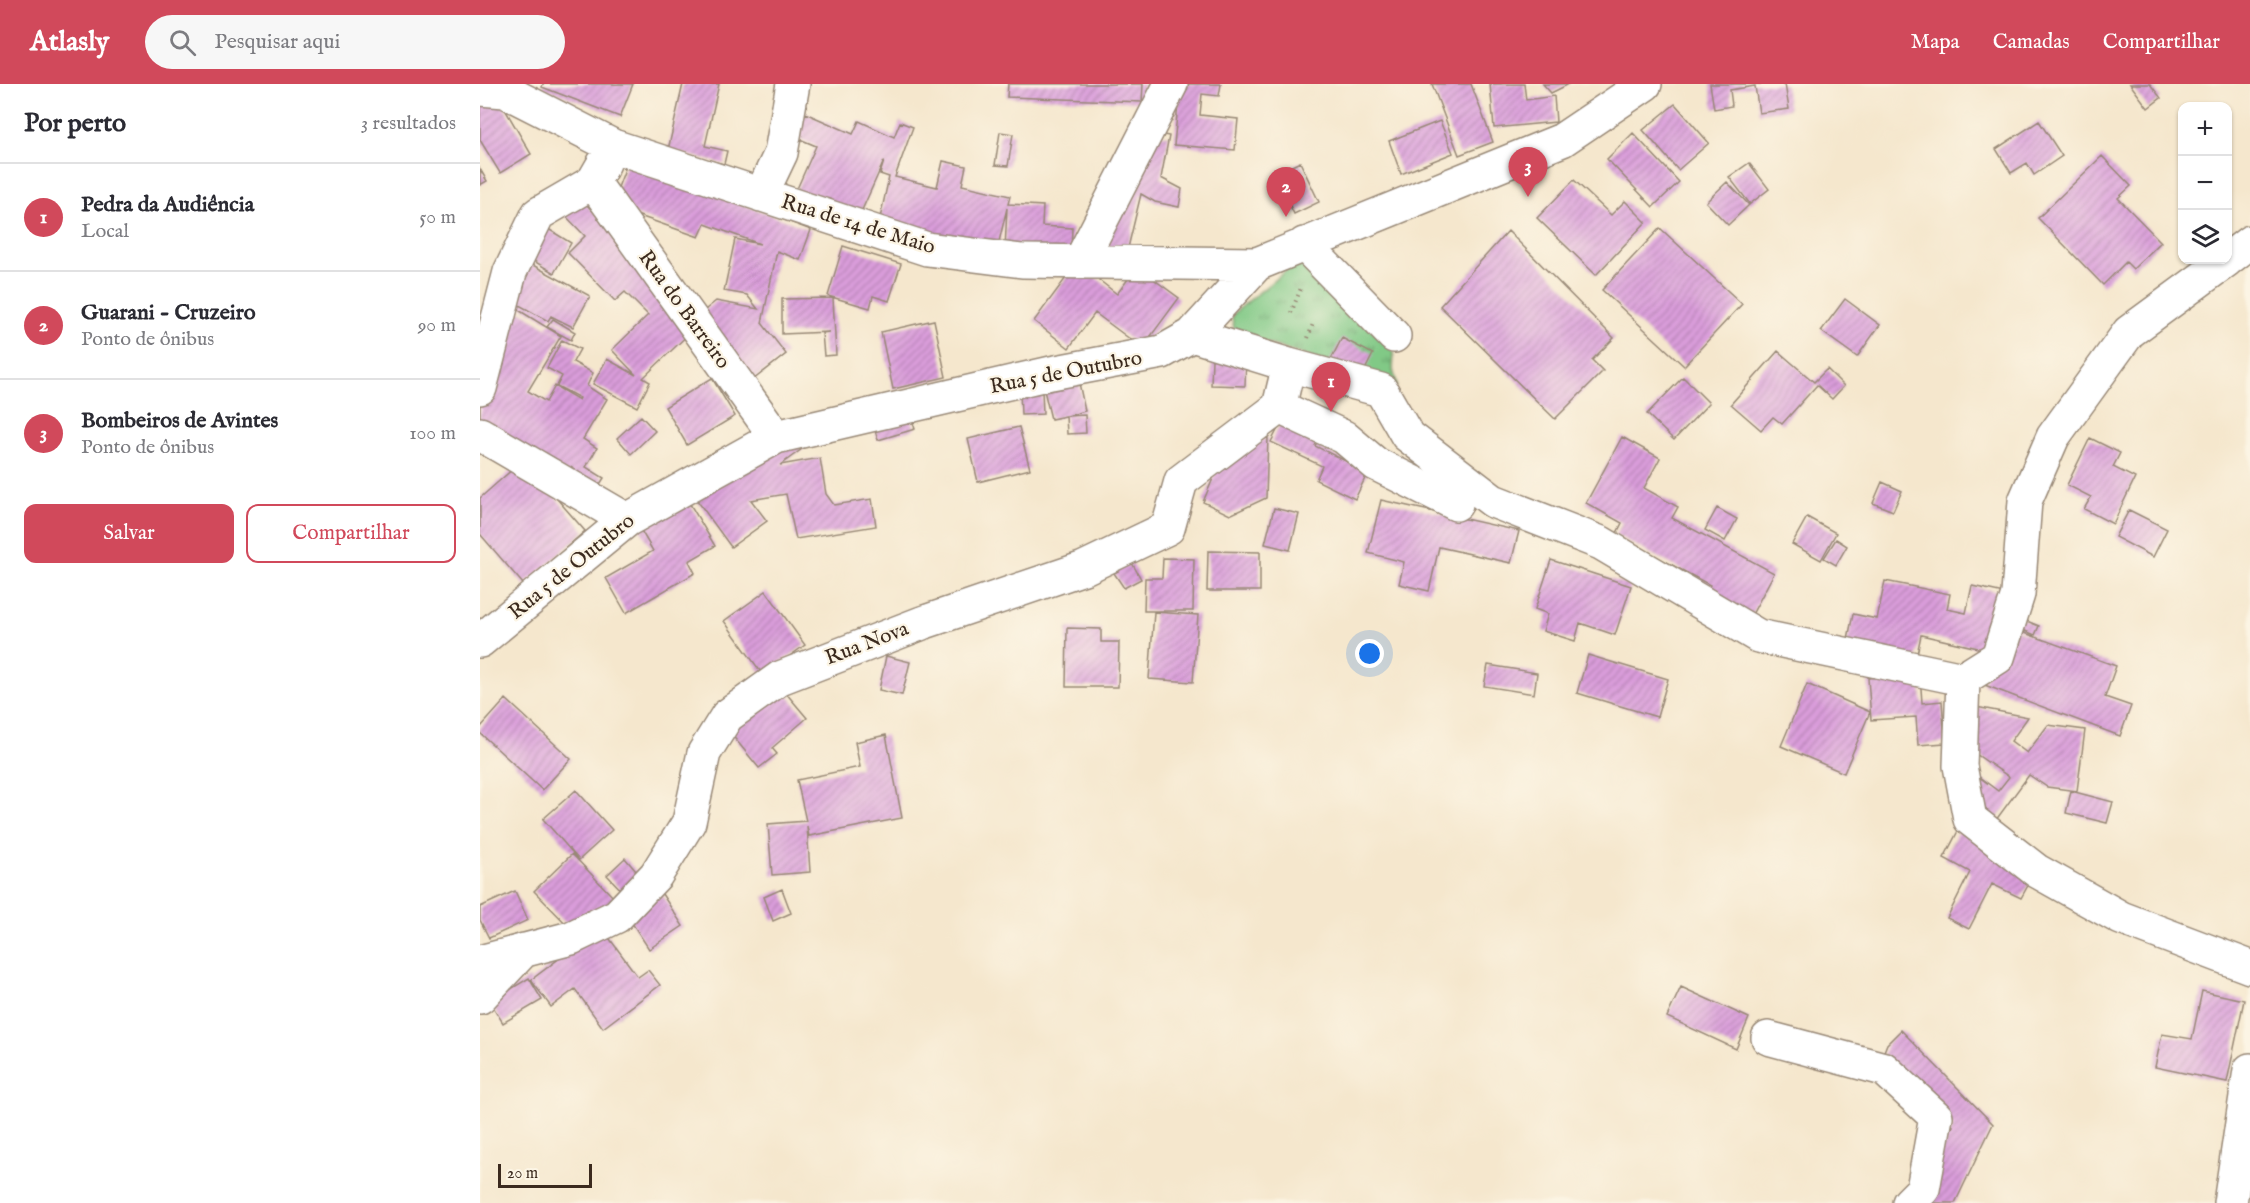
<!DOCTYPE html>
<html lang="pt">
<meta charset="utf-8">
<style>
:root{--surface:#fff;--page:#f7f7f7;--text:#2b2b33;--muted:#7c7c81;--line:#e1e1e2;--accent:#d1495b}
body{margin:0;font-family:"IM FELL English",serif;background:var(--page);color:var(--text)}
.controls{position:absolute;right:18px;top:18px;display:grid;overflow:hidden;border-radius:12px;box-shadow:0 2px 4px #0004}
.controls button{width:54px;height:54px;display:grid;place-items:center;padding:0;border:0;border-bottom:2px solid var(--line);background:var(--surface);color:var(--text);font:30px sans-serif}
.scale{position:absolute;left:18px;bottom:15px;width:94px;box-sizing:border-box;padding-left:6px;border:3px solid #3b2a1e;border-top:0;font-size:16px;line-height:21px;white-space:nowrap;color:#3b2a1e;-webkit-text-stroke:4px #fcf5e5;paint-order:stroke}
.you{position:absolute;left:890px;top:570px;width:21px;height:21px;margin:-15px;border:4px solid #fff;border-radius:50%;background:#1a73e8;box-shadow:0 0 0 9px #1a73e833}
.badge{display:grid;place-items:center;width:39px;height:39px;border-radius:50%;background:var(--accent);color:#fff;font-size:20px;font-weight:700}
.pin{position:absolute;translate:-50% -50px;filter:drop-shadow(0 2px 3px #0008)}
.pin::after{content:'';position:absolute;top:32px;width:21px;height:18px;background:inherit;clip-path:polygon(0 0,100% 0,50% 100%)}
.list{margin:0;padding:0;list-style:none}
h2{display:flex;justify-content:space-between;align-items:center;height:78px;margin:0;padding:0 24px;font-size:26px}
h2 small{font-size:20px;font-weight:400;color:var(--muted)}
.list li{display:grid;grid-template-columns:39px 1fr auto;gap:18px;align-items:center;box-sizing:border-box;height:108px;padding:0 24px;border-top:2px solid var(--line)}
.list b{display:block;font-size:22px;white-space:nowrap}
.list p{margin:0;font-size:20px;white-space:nowrap;color:var(--muted)}
.list em{font-size:20px;font-style:normal;color:var(--muted)}
.actions{display:flex;gap:12px;padding:18px 24px}
.actions a{flex:1;padding:14px 0;border:2px solid var(--accent);border-radius:12px;text-align:center;font-size:21px;color:var(--accent)}
.actions .main{background:var(--accent);color:#fff}
.icon{flex:none;width:33px;height:33px;fill:none;stroke:currentColor;stroke-width:2;stroke-linecap:round;stroke-linejoin:round}
.map{position:relative;flex:none;width:1770px;height:1119px;overflow:hidden}
header{display:flex;align-items:center;gap:36px;box-sizing:border-box;height:84px;padding:0 30px;background:var(--accent);color:#fff}
header strong{font-size:28px}
nav{display:flex;gap:33px;margin-inline-start:auto;font-size:21px}
.search{width:420px;height:54px;background:var(--page);display:flex;align-items:center;gap:15px;box-sizing:border-box;padding:0 21px;border-radius:33px;color:var(--muted);font-size:22px}
main{display:flex}
aside{flex:1;background:var(--surface)}
.map>svg:first-child{display:block}
</style>
<header>
<strong>Atlasly</strong>
<div class="search"><svg class="icon" aria-label="search" viewBox="0 0 24 24"><circle cx="10" cy="10" r="6"/><path d="M15 15l6 6"/></svg>Pesquisar aqui</div>
<nav><a>Mapa</a><a>Camadas</a><a>Compartilhar</a></nav>
</header>
<main>
<aside>
<h2>Por perto<small>3 resultados</small></h2>
<ul class="list">
<li><span class="badge">1</span><div><b>Pedra da Audiência</b><p>Local</p></div><em>50 m</em></li>
<li><span class="badge">2</span><div><b>Guarani - Cruzeiro</b><p>Ponto de ônibus</p></div><em>90 m</em></li>
<li><span class="badge">3</span><div><b>Bombeiros de Avintes</b><p>Ponto de ônibus</p></div><em>100 m</em></li>
</ul>
<div class="actions"><a class="main">Salvar</a><a>Compartilhar</a></div>
</aside>
<div class="map">
<svg width="1770" height="1119" viewBox="0 0 1770 1119">
<defs>
<pattern id="park-tufts" width="24" height="20" patternUnits="userSpaceOnUse" patternTransform="scale(1.5)"><rect width="24" height="20" fill="#81c986"/><path d="M3 7l-1-3M5 7V3M7 7l1-3M15 17l-1-3M17 17v-4M19 17l1-3" fill="none" stroke="#6ba36d"/></pattern>
<pattern id="building-hatch" width="6" height="6" patternUnits="userSpaceOnUse" patternTransform="scale(1.5)"><rect width="6" height="6" fill="#da9ddb"/><path d="M-1 1l2-2M0 6l6-6M5 7l2-2" fill="none" stroke="#b280b1"/></pattern>
</defs>
<rect width="100%" height="100%" fill="#fcf5e5"/>
<filter id="ink" filterUnits="userSpaceOnUse"><feTurbulence type="fractalNoise" baseFrequency=".0167" numOctaves="2"/><feDisplacementMap in="SourceGraphic" scale="12" xChannelSelector="R" yChannelSelector="G"/><feConvolveMatrix kernelMatrix="1 2 1 2 8 2 1 2 1" color-interpolation-filters="sRGB"/></filter>
<filter id="wash" filterUnits="userSpaceOnUse"><feTurbulence type="fractalNoise" baseFrequency=".008" numOctaves="4" result="noise"/><feDisplacementMap in="SourceGraphic" scale="24" xChannelSelector="R" yChannelSelector="G"/><feGaussianBlur stdDeviation="1.35" result="paint"/><feColorMatrix in="noise" values="0 0 0 0 0 0 0 0 0 0 0 0 0 0 0 0 0 1.4 0 .05"/><feComposite in="paint" operator="in"/></filter>
<g filter="url(#wash)">
<rect width="100%" height="100%" fill="#f5e7cd"/>
<path fill="url(#park-tufts)" stroke="#5e7a52" stroke-width="1.5" d="M 814,180 L 824,180 L 833,186 L 914,268 L 913,286 L 917,301 L 755,249 L 752,234 L 754,229 Z"/>
<g id="blocks">
<path fill="url(#building-hatch)" d="M 63,0 L 153,0 L 140,33 L 62,3 Z
M 203,0 L 239,0 L 225,62 L 247,67 L 244,80 L 188,66 Z
M 528,0 L 663,0 L 662,18 L 527,13 Z
M 700,0 L 741,0 L 739,12 L 722,10 L 720,31 L 758,35 L 755,66 L 694,61 Z
M 952,0 L 991,0 L 1013,58 L 979,71 Z
M 1010,0 L 1044,0 L 1046,16 L 1074,12 L 1076,38 L 1014,44 Z
M 1063,0 L 1089,0 L 1071,9 Z
M 1230,0 L 1305,0 L 1309,25 L 1279,29 L 1275,2 L 1250,6 L 1252,22 L 1234,25 Z
M 1650,0 L 1670,0 L 1681,14 L 1668,24 Z
M 15,8 L 51,70 L 20,89 L 0,56 L 0,17 Z
M 1195,20 L 1229,59 L 1198,86 L 1163,46 Z
M 325,29 L 373,50 L 379,37 L 414,53 L 420,38 L 433,43 L 415,93 L 457,103 L 463,77 L 486,82 L 482,101 L 530,112 L 528,120 L 563,122 L 562,142 L 592,144 L 591,169 L 525,165 L 527,124 L 517,166 L 399,139 L 409,93 L 400,90 L 404,77 L 378,135 L 316,107 L 336,62 L 315,53 Z
M 960,37 L 973,69 L 921,90 L 909,57 Z
M 1559,37 L 1582,72 L 1554,91 L 1547,79 L 1531,89 L 1516,65 Z
M 520,48 L 533,50 L 528,82 L 515,81 Z
M 667,48 L 689,52 L 681,94 L 702,105 L 699,123 L 675,118 L 661,110 L 647,168 L 613,161 Z
M 1153,49 L 1199,98 L 1173,123 L 1127,75 Z
M 1622,72 L 1651,102 L 1638,114 L 1681,158 L 1653,185 L 1646,178 L 1623,201 L 1558,134 Z
M 148,77 L 331,146 L 320,176 L 297,167 L 282,239 L 306,270 L 273,296 L 221,229 L 236,217 L 278,225 L 267,211 L 244,207 L 255,155 L 280,160 L 225,140 L 219,153 L 131,122 Z
M 820,78 L 839,118 L 814,130 L 795,90 Z
M 1269,79 L 1289,105 L 1270,120 L 1249,93 Z
M 0,85 L 7,97 L 0,101 Z
M 1094,96 L 1131,131 L 1145,117 L 1166,138 L 1116,191 L 1057,134 Z
M 1247,98 L 1269,121 L 1248,141 L 1226,118 Z
M 98,112 L 221,238 L 163,294 L 170,298 L 157,323 L 113,300 L 127,275 L 156,291 L 132,266 L 168,231 L 145,208 L 135,217 L 88,169 L 105,152 L 82,128 Z
M 65,143 L 91,159 L 74,189 L 47,173 Z
M 1180,144 L 1262,220 L 1204,282 L 1122,206 Z
M 1028,147 L 1134,254 L 1112,276 L 1123,287 L 1075,335 L 960,222 Z
M 363,162 L 421,180 L 409,217 L 393,212 L 390,224 L 348,212 Z
M 49,179 L 110,212 L 93,243 L 71,232 L 68,237 L 30,216 Z
M 597,179 L 637,210 L 657,183 L 699,214 L 662,264 L 615,229 L 589,264 L 554,237 Z
M 353,214 L 356,271 L 344,272 L 342,249 L 349,248 L 302,250 L 302,215 Z
M 1365,215 L 1400,241 L 1377,273 L 1341,247 Z
M 32,222 L 81,252 L 48,307 L 66,318 L 75,302 L 99,316 L 100,314 L 77,302 L 82,292 L 67,284 L 82,256 L 100,265 L 93,278 L 113,289 L 107,302 L 127,315 L 103,355 L 117,364 L 106,383 L 124,394 L 115,408 L 0,339 L 0,320 Z
M 73,235 L 95,248 L 91,256 L 67,243 Z
M 454,236 L 466,293 L 413,305 L 401,248 Z
M 862,254 L 893,270 L 880,296 L 849,279 Z
M 1298,267 L 1334,298 L 1347,285 L 1364,302 L 1352,315 L 1337,301 L 1302,340 L 1293,333 L 1281,346 L 1251,320 Z
M 732,275 L 766,276 L 765,302 L 731,301 Z
M 1203,293 L 1229,319 L 1194,356 L 1167,330 Z
M 232,294 L 255,332 L 207,361 L 185,323 Z
M 598,294 L 605,327 L 587,332 L 605,331 L 606,349 L 587,350 L 586,332 L 571,335 L 563,302 Z
M 562,305 L 563,330 L 541,331 L 540,306 Z
M 429,327 L 435,345 L 398,356 L 392,337 Z
M 161,332 L 175,347 L 151,370 L 137,354 Z
M 803,335 L 840,353 L 835,362 L 888,388 L 875,415 L 836,396 L 842,382 L 791,358 Z
M 539,343 L 550,385 L 498,398 L 488,355 Z
M 788,353 L 786,414 L 750,431 L 723,418 L 738,383 Z
M 1142,353 L 1180,374 L 1164,404 L 1198,423 L 1192,434 L 1294,489 L 1268,538 L 1223,514 L 1230,501 L 1136,451 L 1142,439 L 1106,419 Z
M 1610,354 L 1640,369 L 1633,383 L 1655,394 L 1633,440 L 1604,425 L 1611,413 L 1587,401 Z
M 278,359 L 329,360 L 300,381 L 340,374 L 346,410 L 354,421 L 392,415 L 396,442 L 316,455 L 306,410 L 271,416 L 287,437 L 251,463 L 211,408 Z
M 43,376 L 105,447 L 44,501 L 0,450 L 0,414 Z
M 1402,398 L 1422,407 L 1413,427 L 1393,419 Z
M 204,410 L 235,462 L 209,477 L 215,489 L 146,529 L 126,494 L 173,467 L 156,438 Z
M 901,416 L 1039,447 L 1031,479 L 959,463 L 949,507 L 919,500 L 924,478 L 888,469 Z
M 794,424 L 819,430 L 810,466 L 785,460 Z
M 1237,424 L 1257,435 L 1245,457 L 1225,446 Z
M 1649,426 L 1687,445 L 1673,473 L 1635,453 Z
M 1327,433 L 1356,449 L 1341,476 L 1312,460 Z
M 1356,455 L 1367,462 L 1356,481 L 1344,474 Z
M 728,467 L 780,468 L 780,507 L 727,507 Z
M 683,474 L 714,475 L 713,527 L 664,527 L 665,494 L 682,494 Z
M 1071,476 L 1151,502 L 1135,551 L 1100,539 L 1095,557 L 1063,547 L 1068,530 L 1055,525 Z
M 652,479 L 661,495 L 644,504 L 634,489 Z
M 1405,497 L 1470,510 L 1467,525 L 1486,529 L 1492,502 L 1524,509 L 1511,567 L 1441,551 L 1436,575 L 1367,560 L 1373,530 L 1397,535 Z
M 286,507 L 325,561 L 283,591 L 244,537 Z
M 674,528 L 718,531 L 713,598 L 669,595 Z
M 1537,533 L 1559,542 L 1555,551 L 1533,542 Z
M 587,544 L 621,545 L 621,558 L 639,558 L 638,603 L 586,603 Z
M 1531,544 L 1636,582 L 1625,613 L 1651,622 L 1640,652 L 1502,600 Z
M 1108,571 L 1188,595 L 1177,633 L 1097,609 Z
M 406,572 L 430,578 L 422,611 L 399,606 Z
M 1008,581 L 1057,589 L 1054,610 L 1004,602 Z
M 1440,590 L 1442,619 L 1462,617 L 1465,659 L 1438,661 L 1436,633 L 1391,636 L 1388,594 Z
M 1327,600 L 1390,628 L 1364,689 L 1301,662 Z
M 300,602 L 327,634 L 292,664 L 297,670 L 279,684 L 247,645 Z
M 26,615 L 91,675 L 62,706 L 0,649 L 0,644 Z
M 1496,623 L 1548,633 L 1531,657 L 1547,669 L 1568,641 L 1605,646 L 1597,707 L 1567,703 L 1549,691 L 1513,740 L 1483,718 L 1495,690 L 1518,707 L 1529,693 L 1483,661 Z
M 406,651 L 422,734 L 329,752 L 327,742 L 330,788 L 292,791 L 288,740 L 326,737 L 317,696 L 380,683 L 375,658 Z
M 96,706 L 132,746 L 99,776 L 63,735 Z
M 1591,707 L 1633,718 L 1627,739 L 1586,729 Z
M 1478,747 L 1556,787 L 1541,814 L 1512,800 L 1489,845 L 1467,834 L 1490,788 L 1464,774 Z
M 92,770 L 134,814 L 96,850 L 54,807 Z
M 145,774 L 161,793 L 144,809 L 127,791 Z
M 302,805 L 311,829 L 293,837 L 284,813 Z
M 35,807 L 48,836 L 9,854 L 0,836 L 0,823 Z
M 182,810 L 203,842 L 169,865 L 148,833 Z
M 121,843 L 158,893 L 168,886 L 180,901 L 123,944 L 95,905 L 71,923 L 51,896 Z
M 49,894 L 62,916 L 23,939 L 10,918 Z
M 1201,903 L 1269,934 L 1256,965 L 1187,933 Z
M 1722,907 L 1764,916 L 1747,998 L 1675,983 L 1682,950 L 1712,955 Z
M 1421,946 L 1513,1040 L 1475,1119 L 1436,1119 L 1473,1042 L 1403,970 L 1407,960 Z"/>
</g>
</g>
<g filter="url(#ink)">
<use href="#blocks" fill-opacity="0" stroke="#988876" stroke-width="1.5"/>
<g fill="none" stroke-linecap="round" stroke-linejoin="round">
<defs>
<path id="minor" d="M 0,5 L 25,7 L 133,62 L 447,165 L 542,177 L 777,180
M 113,98 L 296,353
M 281,111 L 301,69 L 313,0
M 824,160 L 914,252
M 1748,175 L 1770,158
M 600,178 L 691,0
M 712,251 L 809,281 L 901,306 L 927,351 L 1013,417 L 1121,459 L 1278,552 L 1483,595
M 0,304 L 30,188 L 58,130 L 113,98 L 124,79
M 799,323 L 864,353 L 896,380 L 976,420
M 0,350 L 147,436
M 0,557 L 147,436 L 296,353 L 571,289 L 682,268 L 712,251 L 777,180 L 1082,56 L 1165,0
M 1483,595 L 1518,573 L 1538,510 L 1545,417 L 1573,353 L 1649,248 L 1747,176
M 1483,595 L 1480,682 L 1490,735 L 1557,787 L 1641,834 L 1770,883
M 0,878 L 91,854 L 137,832 L 176,791 L 209,738 L 224,669 L 247,632 L 300,594 L 442,539 L 604,484 L 688,444 L 701,397 L 799,323 L 809,281
M 0,913 L 44,866
M 1288,954 L 1404,985 L 1456,1033 L 1443,1105 L 1429,1119
M 1750,1119 L 1770,986"/>
</defs>
<use href="#minor" stroke="#988876" stroke-width="36"/>
<path stroke="#988876" stroke-width="4" stroke-dasharray="1.5 4.5" stroke-linecap="butt" d="M 811,229 L 821,204
M 828,254 L 834,237"/>
<use href="#minor" stroke="#fff" stroke-width="33"/>
</g>
</g>
<g text-anchor="middle" dominant-baseline="central" stroke-width="4.5" stroke-linejoin="round" paint-order="stroke">
<g font-size="21" fill="#3b2a1e" stroke="#fcf5e5">
<text transform="translate(378 141) rotate(17)">Rua de 14 de Maio</text>
<text transform="translate(204 226) rotate(54)">Rua do Barreiro</text>
<text transform="translate(586 289) rotate(-11)">Rua 5 de Outubro</text>
<text transform="translate(92 483) rotate(-39)">Rua 5 de Outubro</text>
<text transform="translate(387 560) rotate(-21)">Rua Nova</text>
</g>
</g>
</svg>
<div class="controls">
<button>+</button>
<button>−</button>
<button><svg class="icon" aria-label="layers" viewBox="0 0 24 24"><path d="M12 4l9 5-9 5-9-5zM3 14l9 5 9-5"/></svg></button>
</div>
<div class="scale">20 m</div>
<div class="you"></div>
<div class="pin badge" style="left:851px;top:328px">1</div>
<div class="pin badge" style="left:806px;top:133px">2</div>
<div class="pin badge" style="left:1048px;top:113px">3</div>
</div>
</main>
